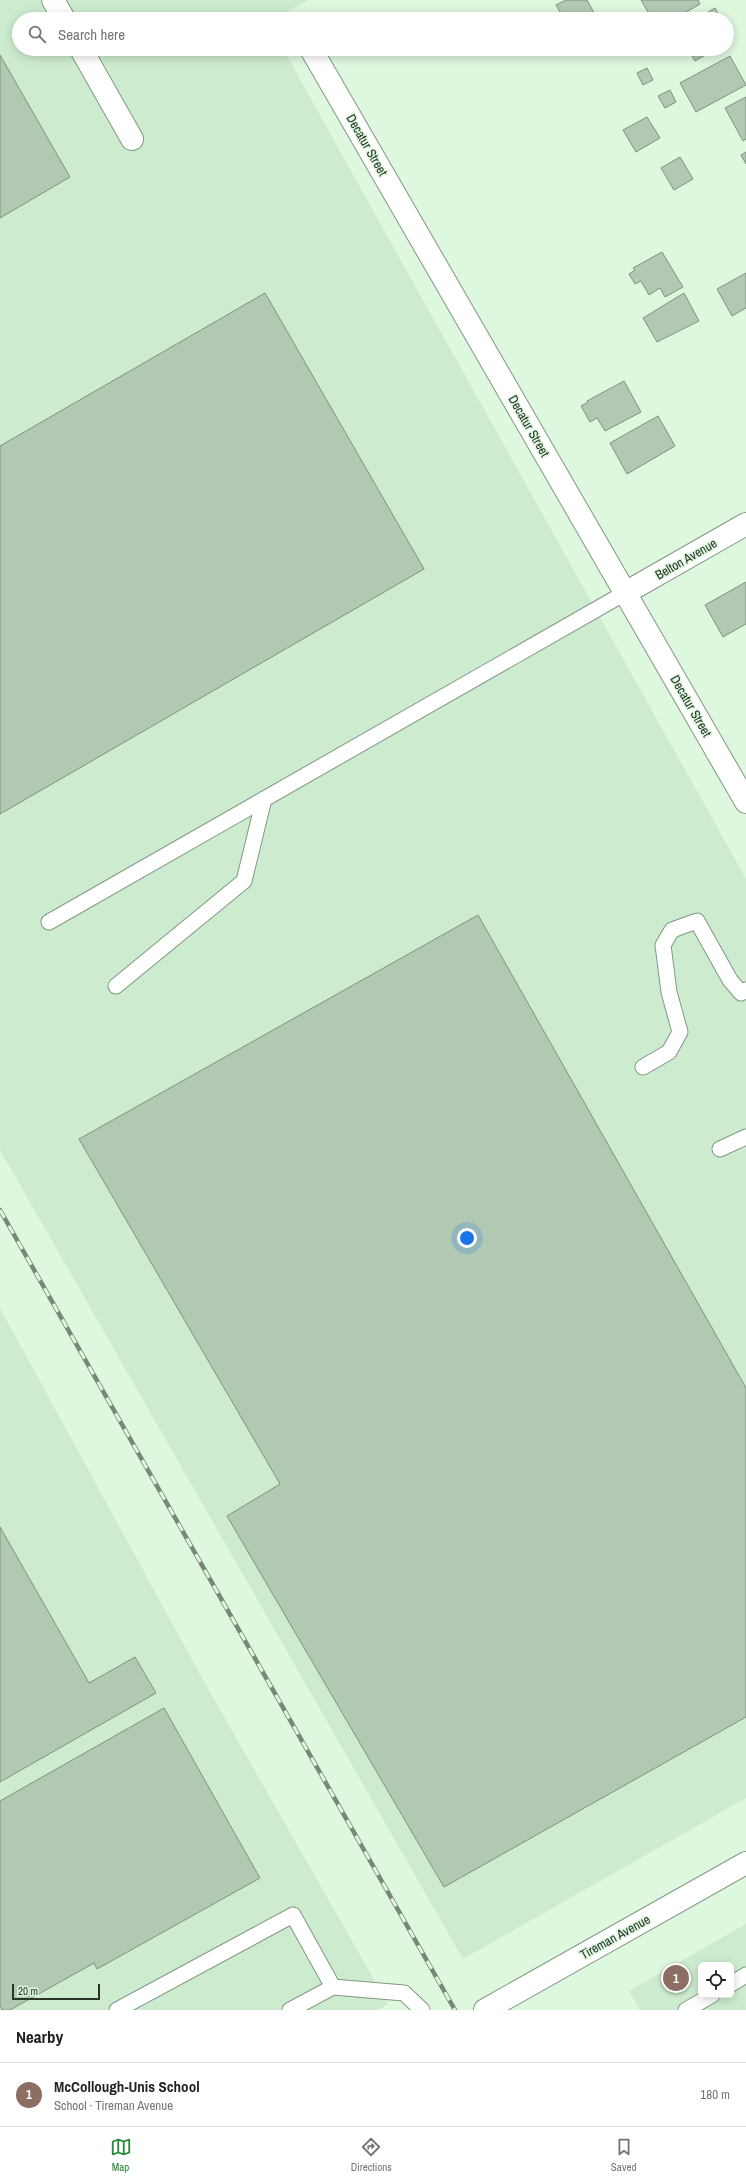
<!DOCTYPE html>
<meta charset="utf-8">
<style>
:root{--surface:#fff;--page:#f2f2f2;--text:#222;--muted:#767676;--line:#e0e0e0;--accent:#29883b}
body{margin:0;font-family:"Archivo Narrow",sans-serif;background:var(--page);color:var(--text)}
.controls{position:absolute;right:12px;bottom:12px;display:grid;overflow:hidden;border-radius:6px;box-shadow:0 2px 10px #0003}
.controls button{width:36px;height:36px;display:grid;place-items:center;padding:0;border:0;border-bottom:1px solid var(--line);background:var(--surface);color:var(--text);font:20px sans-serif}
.scale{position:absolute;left:12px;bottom:10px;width:88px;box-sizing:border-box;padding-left:4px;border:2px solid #29332a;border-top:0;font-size:11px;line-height:14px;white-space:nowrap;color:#29332a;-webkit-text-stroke:3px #def7df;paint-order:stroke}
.you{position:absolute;left:467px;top:1238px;width:14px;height:14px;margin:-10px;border:3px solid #fff;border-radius:50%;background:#1a73e8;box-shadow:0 0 0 6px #1a73e833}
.badge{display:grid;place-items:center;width:26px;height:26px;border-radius:50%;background:var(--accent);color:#fff;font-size:13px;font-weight:700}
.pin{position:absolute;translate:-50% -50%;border:2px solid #fff;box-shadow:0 1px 4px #0006}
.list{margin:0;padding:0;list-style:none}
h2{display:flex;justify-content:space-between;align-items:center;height:52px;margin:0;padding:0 16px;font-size:17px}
h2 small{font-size:13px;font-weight:400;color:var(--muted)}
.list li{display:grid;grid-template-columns:26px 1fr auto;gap:12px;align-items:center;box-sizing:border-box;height:64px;padding:0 16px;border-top:1px solid var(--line)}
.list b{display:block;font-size:15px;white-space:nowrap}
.list p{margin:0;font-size:13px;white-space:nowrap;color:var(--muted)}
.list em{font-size:13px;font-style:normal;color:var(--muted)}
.icon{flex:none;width:22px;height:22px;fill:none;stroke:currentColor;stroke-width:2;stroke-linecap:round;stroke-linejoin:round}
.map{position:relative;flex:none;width:746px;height:2010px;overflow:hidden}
.search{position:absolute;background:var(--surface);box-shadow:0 2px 10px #0003;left:12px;right:12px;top:12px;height:44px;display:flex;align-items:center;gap:10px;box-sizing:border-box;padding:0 14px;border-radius:22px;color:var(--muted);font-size:15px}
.sheet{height:116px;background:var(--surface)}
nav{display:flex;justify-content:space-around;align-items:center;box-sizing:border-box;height:56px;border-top:1px solid var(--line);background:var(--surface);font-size:11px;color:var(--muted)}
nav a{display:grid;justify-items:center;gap:2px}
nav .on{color:var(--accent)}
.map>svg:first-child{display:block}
</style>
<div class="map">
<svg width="746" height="2010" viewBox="0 0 746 2010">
<rect width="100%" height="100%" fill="#def7df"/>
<path fill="#cdeccf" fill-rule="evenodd" d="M 0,0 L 308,0 L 275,19 L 19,19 L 19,49 L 283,49 L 746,879 L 746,1798 L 463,1959 L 0,1150 Z
M 0,1308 L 202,1678 L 388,2004 L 377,2010 L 0,2010 Z
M 746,1924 L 746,2010 L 640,2010 L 629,1991 ZM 701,1965 L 731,1965 L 731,1995 L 701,1995 Z"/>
<path fill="#b1c9b3" stroke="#7c937d" d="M 566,0 L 587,0 L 597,18 L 564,19 L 556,5 Z
M 641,0 L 698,0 L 700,4 L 674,19 L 652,19 Z
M 715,8 L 721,19 L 696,19 Z
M 727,30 L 733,40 L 727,43 Z
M 688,49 L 716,49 L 695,61 Z
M 0,55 L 70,177 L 0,218 Z
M 730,56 L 746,85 L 696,112 L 680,83 Z
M 647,68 L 653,80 L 643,85 L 637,73 Z
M 670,90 L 676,102 L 665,108 L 658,96 Z
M 746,97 L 746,139 L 743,141 L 725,108 Z
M 647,117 L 660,138 L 636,152 L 623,130 Z
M 746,152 L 746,164 L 741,155 Z
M 680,157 L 693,179 L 674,190 L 661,168 Z
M 662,252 L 683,287 L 665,297 L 660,288 L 649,295 L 641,281 L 635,284 L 629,274 L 635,270 L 633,268 Z
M 746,273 L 746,308 L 732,316 L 717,289 Z
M 265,293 L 424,569 L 0,814 L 0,446 Z
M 684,293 L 699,321 L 657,342 L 643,318 Z
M 624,381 L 641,412 L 605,431 L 597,418 L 590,422 L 581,406 L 588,402 L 587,401 Z
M 658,416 L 675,446 L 627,474 L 610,443 Z
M 746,582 L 746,624 L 723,637 L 705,605 Z
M 478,915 L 746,1388 L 746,1717 L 444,1887 L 227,1516 L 280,1484 L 79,1139 Z
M 0,1527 L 89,1683 L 135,1657 L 156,1693 L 0,1782 Z
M 164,1708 L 260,1878 L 97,1969 L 94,1963 L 10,2010 L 2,2010 L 0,2006 L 0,1801 Z"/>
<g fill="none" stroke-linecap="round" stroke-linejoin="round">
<defs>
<path id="lane" d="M 49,922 L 625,593
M 116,986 L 244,881 L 264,799
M 643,1067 L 669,1052 L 680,1032 L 669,992 L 663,945 L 672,930 L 697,921 L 730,980 L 741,993 L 746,990
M 720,1149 L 746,1137
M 731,1984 L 746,1975
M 333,1987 L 404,1993 L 422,2010
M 117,2010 L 293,1915 L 333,1987 L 290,2010
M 686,2010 L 712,1995"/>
<path id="street" d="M 53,0 L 64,19
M 81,49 L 132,139
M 311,49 L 746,802
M 625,593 L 746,524"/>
<path id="secondary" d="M 485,2010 L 746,1863"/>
</defs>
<use href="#lane" stroke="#819882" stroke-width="17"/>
<use href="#street" stroke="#819882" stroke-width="24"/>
<use href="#secondary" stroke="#819882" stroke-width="24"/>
<use href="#lane" stroke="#fff" stroke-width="15"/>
<use href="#street" stroke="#fff" stroke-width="22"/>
<use href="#secondary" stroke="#fff" stroke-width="22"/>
<defs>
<path id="rail" d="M 0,1210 L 455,2010"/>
</defs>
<use href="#rail" stroke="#778778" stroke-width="4.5"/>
<use href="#rail" stroke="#def7df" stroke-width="3" stroke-dasharray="9" stroke-linecap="butt"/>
</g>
<g text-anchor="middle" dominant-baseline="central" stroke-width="3" stroke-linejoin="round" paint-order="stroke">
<g font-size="13" fill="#29332a" stroke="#def7df">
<text transform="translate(367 145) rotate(60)">Decatur Street</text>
<text transform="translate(529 426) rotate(60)">Decatur Street</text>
<text transform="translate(686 559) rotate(-30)">Belton Avenue</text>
<text transform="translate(691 706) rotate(60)">Decatur Street</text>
<text transform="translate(615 1937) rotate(-29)">Tireman Avenue</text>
</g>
</g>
</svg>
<div class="controls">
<button><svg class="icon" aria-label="locate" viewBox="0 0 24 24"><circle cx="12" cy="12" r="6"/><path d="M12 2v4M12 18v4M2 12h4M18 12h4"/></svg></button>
</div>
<div class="scale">20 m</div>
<div class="you"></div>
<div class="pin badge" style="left:676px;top:1978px;background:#8d6e63">1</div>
<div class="search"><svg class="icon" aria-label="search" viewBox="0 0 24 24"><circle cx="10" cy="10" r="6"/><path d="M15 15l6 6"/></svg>Search here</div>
</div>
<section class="sheet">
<h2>Nearby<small></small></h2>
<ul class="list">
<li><span class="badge" style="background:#8d6e63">1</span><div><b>McCollough-Unis School</b><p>School · Tireman Avenue</p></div><em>180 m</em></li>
</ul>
</section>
<nav>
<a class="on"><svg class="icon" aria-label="map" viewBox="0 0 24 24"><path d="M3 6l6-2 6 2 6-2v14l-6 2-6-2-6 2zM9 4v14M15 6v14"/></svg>Map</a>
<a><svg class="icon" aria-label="directions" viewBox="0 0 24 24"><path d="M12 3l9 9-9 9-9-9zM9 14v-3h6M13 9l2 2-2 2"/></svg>Directions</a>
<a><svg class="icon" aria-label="saved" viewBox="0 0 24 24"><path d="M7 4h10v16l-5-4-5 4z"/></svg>Saved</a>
</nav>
